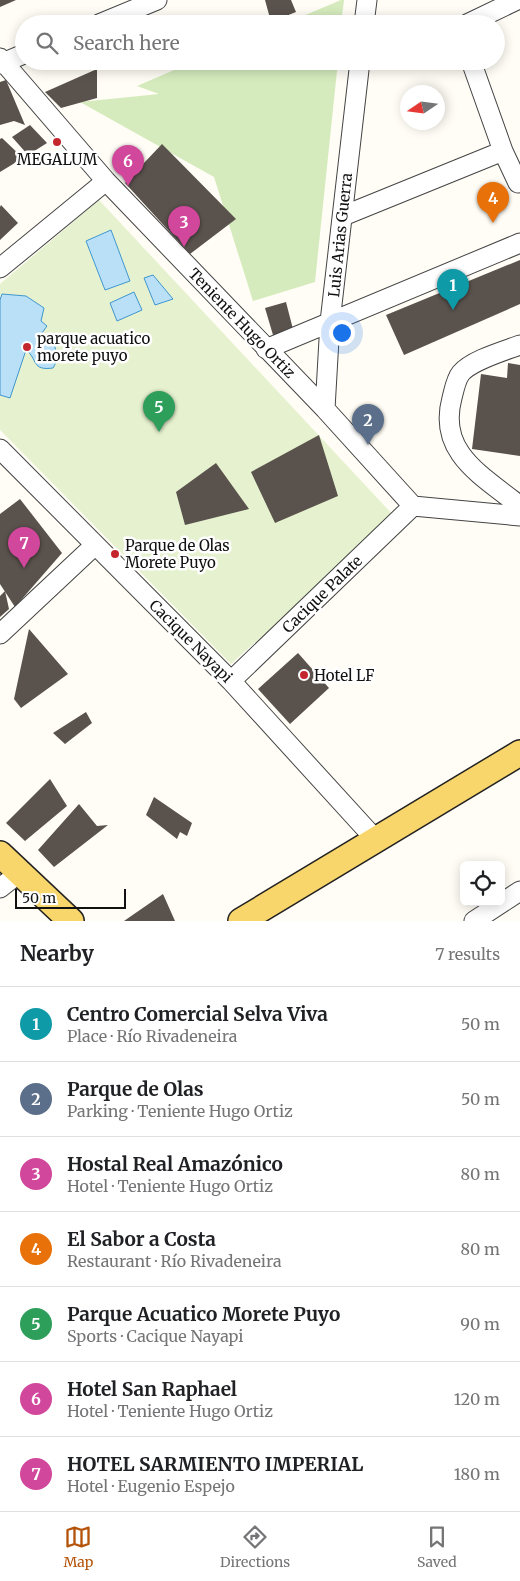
<!DOCTYPE html>
<meta charset="utf-8">
<style>
:root{--surface:#fff;--page:#f2f2f2;--text:#202124;--muted:#757577;--line:#e0e0e0;--accent:#b45309}
body{margin:0;font-family:Merriweather,serif;background:var(--page);color:var(--text)}
.controls{position:absolute;right:15px;bottom:15px;display:grid;overflow:hidden;border-radius:8px;box-shadow:0 2px 12px #0003}
.controls button{width:45px;height:45px;display:grid;place-items:center;padding:0;border:0;border-bottom:1px solid var(--line);background:var(--surface);color:var(--text);font:25px sans-serif}
.compass{position:absolute;left:400px;top:85px;width:45px;height:45px;border-radius:50%;background:var(--surface);box-shadow:0 2px 12px #0003;rotate:257deg}
.scale{position:absolute;left:15px;bottom:12px;width:111px;box-sizing:border-box;padding-left:5px;border:2px solid #111;border-top:0;font-size:14px;line-height:18px;white-space:nowrap;color:#111;-webkit-text-stroke:4px #fff;paint-order:stroke}
.you{position:absolute;left:341px;top:332px;width:18px;height:18px;margin:-12px;border:4px solid #fff;border-radius:50%;background:#1a73e8;box-shadow:0 0 0 8px #1a73e833}
.badge{display:grid;place-items:center;width:32px;height:32px;border-radius:50%;background:var(--accent);color:#fff;font-size:16px;font-weight:700}
.pin{position:absolute;translate:-50% -41px;filter:drop-shadow(0 1px 2px #0008)}
.pin::after{content:'';position:absolute;top:26px;width:18px;height:15px;background:inherit;clip-path:polygon(0 0,100% 0,50% 100%)}
.list{margin:0;padding:0;list-style:none}
h2{display:flex;justify-content:space-between;align-items:center;height:65px;margin:0;padding:0 20px;font-size:21px}
h2 small{font-size:16px;font-weight:400;color:var(--muted)}
.list li{display:grid;grid-template-columns:32px 1fr auto;gap:15px;align-items:center;box-sizing:border-box;height:75px;padding:0 20px;border-top:1px solid var(--line)}
.list b{display:block;font-size:19px;white-space:nowrap}
.list p{margin:0;font-size:16px;white-space:nowrap;color:var(--muted)}
.list em{font-size:16px;font-style:normal;color:var(--muted)}
.icon{flex:none;width:28px;height:28px;fill:none;stroke:currentColor;stroke-width:2;stroke-linecap:round;stroke-linejoin:round}
.map{position:relative;flex:none;width:520px;height:921px;overflow:hidden}
.search{position:absolute;background:var(--surface);box-shadow:0 2px 12px #0003;left:15px;right:15px;top:15px;height:55px;display:flex;align-items:center;gap:12px;box-sizing:border-box;padding:0 18px;border-radius:28px;color:var(--muted);font-size:19px}
.sheet{height:590px;background:var(--surface)}
nav{display:flex;justify-content:space-around;align-items:center;box-sizing:border-box;height:70px;border-top:1px solid var(--line);background:var(--surface);font-size:14px;color:var(--muted)}
nav a{display:grid;justify-items:center;gap:2px}
nav .on{color:var(--accent)}
.map>svg:first-child{display:block}
</style>
<div class="map">
<svg width="520" height="921" viewBox="0 0 520 921">
<rect width="100%" height="100%" fill="#fffdf5"/>
<path fill="#d5ebbd" d="M 341,0 L 344,0 L 341,24 L 284,24 Z
M 195,61 L 338,61 L 315,282 L 253,301 L 214,177 L 80,102 L 159,94 L 137,86 Z"/>
<path fill="#e6f2cf" d="M 99,200 L 395,517 L 231,664 L 0,430 L 0,284 Z"/>
<path fill="#b9e0f7" stroke="#3f96cf" d="M 111,230 L 130,281 L 105,290 L 86,241 Z
M 153,275 L 173,299 L 155,305 L 144,278 Z
M 134,292 L 142,310 L 117,321 L 110,303 Z
M 2,294 L 26,296 L 44,308 L 41,321 L 47,326 L 37,340 L 43,343 L 53,342 C 57,352 59,359 53,368 C 31,371 38,359 26,350 L 10,398 L 0,395 L 0,300 Z"/>
<path fill="#5a524d" d="M 0,0 L 16,0 L 0,7 Z
M 265,0 L 291,0 L 296,12 L 271,22 Z
M 97,69 L 97,98 L 61,108 L 45,92 Z
M 6,80 L 25,125 L 14,121 L 0,125 L 0,82 Z
M 30,125 L 47,143 L 28,155 L 12,137 Z
M 2,138 L 23,158 L 0,172 L 0,139 Z
M 162,144 L 236,219 L 190,254 L 125,183 Z
M 1,205 L 18,223 L 0,240 L 0,207 Z
M 520,260 L 520,304 L 404,355 L 386,315 Z
M 286,302 L 295,337 L 273,335 L 265,308 Z
M 508,363 L 520,365 L 520,456 L 472,449 L 481,374 L 507,378 Z
M 319,435 L 338,496 L 275,523 L 251,472 Z
M 216,463 L 249,509 L 185,525 L 176,492 Z
M 20,499 L 62,553 L 15,607 L 0,584 L 0,514 Z
M 5,591 L 9,609 L 0,617 L 0,596 Z
M 29,629 L 68,674 L 21,708 L 14,699 Z
M 298,653 L 329,688 L 290,724 L 258,689 Z
M 86,712 L 92,723 L 65,744 L 53,733 Z
M 50,779 L 67,806 L 25,841 L 6,823 Z
M 154,797 L 192,823 L 187,836 L 180,832 L 177,839 L 146,815 Z
M 79,804 L 97,826 L 108,825 L 54,867 L 38,850 Z
M 163,894 L 175,921 L 124,921 Z"/>
<g fill="none" stroke-linecap="round" stroke-linejoin="round">
<defs>
<path id="minor" d="M 99,24 L 157,0
M 364,24 L 367,0
M 467,24 L 517,0
M 0,58 L 106,181 L 325,409 L 413,506 L 520,516
M 471,61 L 503,151 L 518,183
M 0,64 L 24,54
M 343,216 L 503,151
M 0,268 L 106,181
M 520,345 C 504,351 472,360 461,373 C 456,379 454,390 452,398 C 437,453 483,476 520,506
M 266,349 L 520,243
M 325,409 L 330,322 L 360,61
M 0,449 L 231,681 L 376,840
M 0,634 L 95,545
M 231,681 L 413,506
M 0,888 L 19,873
M 474,921 L 520,891"/>
<path id="major" d="M 0,854 L 71,921
M 241,921 L 520,753"/>
</defs>
<use href="#minor" stroke="#444" stroke-width="21"/>
<use href="#major" stroke="#222" stroke-width="28"/>
<use href="#minor" stroke="#fff" stroke-width="19"/>
<use href="#major" stroke="#f9d66b" stroke-width="25"/>
</g>
<g fill="#c4262e" stroke="#fff" stroke-width="2">
<circle cx="57" cy="142" r="5"/>
<circle cx="27" cy="347" r="5"/>
<circle cx="115" cy="554" r="5"/>
<circle cx="304" cy="675" r="5"/>
</g>
<g text-anchor="middle" dominant-baseline="central" stroke-width="5" stroke-linejoin="round" paint-order="stroke">
<g font-size="15" fill="#111" stroke="#fff" text-anchor="start">
<text x="57" y="159" text-anchor="middle">MEGALUM</text>
<text x="37" y="338">parque acuatico<tspan x="37" dy="17">morete puyo</tspan></text>
<text x="125" y="545">Parque de Olas<tspan x="125" dy="17">Morete Puyo</tspan></text>
<text x="314" y="675">Hotel LF</text>
</g>
<g font-size="15" fill="#111" stroke="#fff">
<text transform="translate(340 235) rotate(-84)">Luis Arias Guerra</text>
<text transform="translate(242 323) rotate(46)">Teniente Hugo Ortiz</text>
<text transform="translate(322 594) rotate(-44)">Cacique Palate</text>
<text transform="translate(191 641) rotate(45)">Cacique Nayapi</text>
</g>
</g>
</svg>
<div class="controls">
<button><svg class="icon" aria-label="locate" viewBox="0 0 24 24"><circle cx="12" cy="12" r="6"/><path d="M12 2v4M12 18v4M2 12h4M18 12h4"/></svg></button>
</div>
<svg class="compass" viewBox="-18 -18 36 36"><path d="M0-13l5 13h-10z" fill="#e53935"/><path d="M0 13l5-13h-10z" fill="#757577"/></svg>
<div class="scale">50 m</div>
<div class="you"></div>
<div class="pin badge" style="left:453px;top:310px;background:#0f9aa8">1</div>
<div class="pin badge" style="left:368px;top:445px;background:#5c6f8a">2</div>
<div class="pin badge" style="left:184px;top:247px;background:#d1479c">3</div>
<div class="pin badge" style="left:493px;top:223px;background:#e8710a">4</div>
<div class="pin badge" style="left:159px;top:432px;background:#2e9e5b">5</div>
<div class="pin badge" style="left:128px;top:186px;background:#d1479c">6</div>
<div class="pin badge" style="left:24px;top:568px;background:#d1479c">7</div>
<div class="search"><svg class="icon" aria-label="search" viewBox="0 0 24 24"><circle cx="10" cy="10" r="6"/><path d="M15 15l6 6"/></svg>Search here</div>
</div>
<section class="sheet">
<h2>Nearby<small>7 results</small></h2>
<ul class="list">
<li><span class="badge" style="background:#0f9aa8">1</span><div><b>Centro Comercial Selva Viva</b><p>Place · Río Rivadeneira</p></div><em>50 m</em></li>
<li><span class="badge" style="background:#5c6f8a">2</span><div><b>Parque de Olas</b><p>Parking · Teniente Hugo Ortiz</p></div><em>50 m</em></li>
<li><span class="badge" style="background:#d1479c">3</span><div><b>Hostal Real Amazónico</b><p>Hotel · Teniente Hugo Ortiz</p></div><em>80 m</em></li>
<li><span class="badge" style="background:#e8710a">4</span><div><b>El Sabor a Costa</b><p>Restaurant · Río Rivadeneira</p></div><em>80 m</em></li>
<li><span class="badge" style="background:#2e9e5b">5</span><div><b>Parque Acuatico Morete Puyo</b><p>Sports · Cacique Nayapi</p></div><em>90 m</em></li>
<li><span class="badge" style="background:#d1479c">6</span><div><b>Hotel San Raphael</b><p>Hotel · Teniente Hugo Ortiz</p></div><em>120 m</em></li>
<li><span class="badge" style="background:#d1479c">7</span><div><b>HOTEL SARMIENTO IMPERIAL</b><p>Hotel · Eugenio Espejo</p></div><em>180 m</em></li>
</ul>
</section>
<nav>
<a class="on"><svg class="icon" aria-label="map" viewBox="0 0 24 24"><path d="M3 6l6-2 6 2 6-2v14l-6 2-6-2-6 2zM9 4v14M15 6v14"/></svg>Map</a>
<a><svg class="icon" aria-label="directions" viewBox="0 0 24 24"><path d="M12 3l9 9-9 9-9-9zM9 14v-3h6M13 9l2 2-2 2"/></svg>Directions</a>
<a><svg class="icon" aria-label="saved" viewBox="0 0 24 24"><path d="M7 4h10v16l-5-4-5 4z"/></svg>Saved</a>
</nav>
